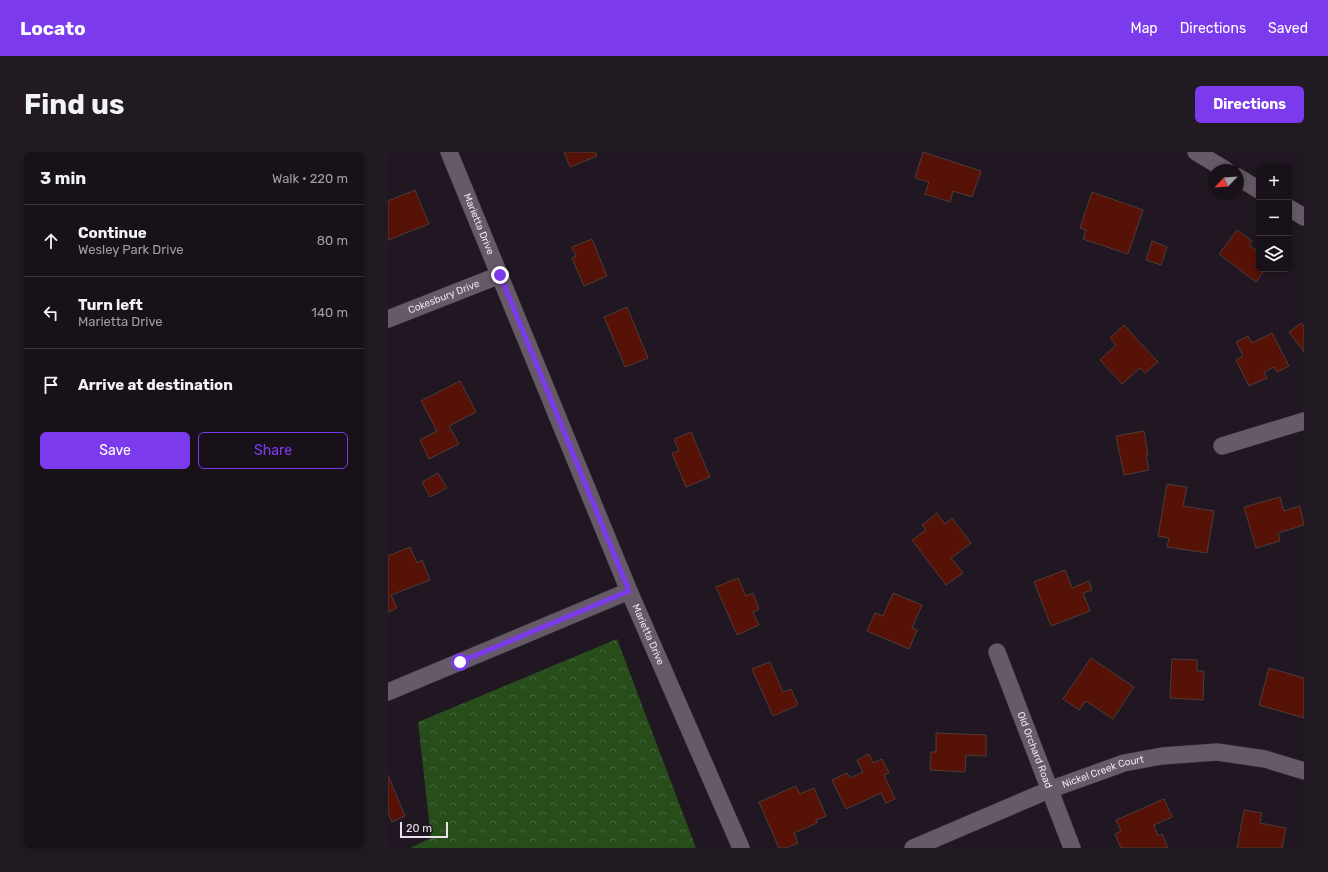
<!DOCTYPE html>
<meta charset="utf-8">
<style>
:root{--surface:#19111a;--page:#221a23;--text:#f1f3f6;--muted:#9f9da2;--line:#373139;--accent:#7c3aed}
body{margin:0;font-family:Rubik,sans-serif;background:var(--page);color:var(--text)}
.controls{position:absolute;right:12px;top:12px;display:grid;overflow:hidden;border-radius:6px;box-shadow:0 2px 6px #0003}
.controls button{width:36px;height:36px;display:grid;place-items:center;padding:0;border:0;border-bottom:1px solid var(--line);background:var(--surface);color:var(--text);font:20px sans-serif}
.compass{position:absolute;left:820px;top:12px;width:36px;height:36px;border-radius:50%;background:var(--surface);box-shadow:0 2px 6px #0003;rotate:245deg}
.scale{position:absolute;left:12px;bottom:10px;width:48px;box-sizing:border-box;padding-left:4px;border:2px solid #eae2eb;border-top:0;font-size:11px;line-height:14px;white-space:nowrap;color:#eae2eb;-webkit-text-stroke:3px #211722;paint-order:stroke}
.stop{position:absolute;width:12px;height:12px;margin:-9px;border:3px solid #7c3aed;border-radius:50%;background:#fff}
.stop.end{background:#7c3aed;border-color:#fff;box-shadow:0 1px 4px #0008}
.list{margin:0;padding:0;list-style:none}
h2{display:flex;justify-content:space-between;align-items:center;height:52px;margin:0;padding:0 16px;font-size:17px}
h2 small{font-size:13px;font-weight:400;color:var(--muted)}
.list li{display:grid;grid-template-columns:26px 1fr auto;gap:12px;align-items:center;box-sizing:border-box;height:72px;padding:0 16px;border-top:1px solid var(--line)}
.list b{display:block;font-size:15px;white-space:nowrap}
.list p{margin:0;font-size:13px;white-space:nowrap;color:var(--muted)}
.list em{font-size:13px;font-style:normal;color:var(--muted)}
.actions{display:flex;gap:8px;padding:12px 16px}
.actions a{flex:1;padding:9px 0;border:1px solid var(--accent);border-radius:6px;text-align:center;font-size:14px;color:var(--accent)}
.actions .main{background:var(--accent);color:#fff}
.icon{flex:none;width:22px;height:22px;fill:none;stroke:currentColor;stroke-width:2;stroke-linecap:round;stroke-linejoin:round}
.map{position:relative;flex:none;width:916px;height:696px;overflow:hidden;border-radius:6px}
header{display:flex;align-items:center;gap:24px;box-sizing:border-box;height:56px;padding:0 20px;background:var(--accent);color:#fff}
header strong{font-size:19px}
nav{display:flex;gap:22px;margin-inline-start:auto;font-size:14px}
.intro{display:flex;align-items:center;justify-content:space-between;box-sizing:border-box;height:96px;padding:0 24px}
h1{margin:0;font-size:28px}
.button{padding:10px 18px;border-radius:6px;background:var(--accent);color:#fff;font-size:14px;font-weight:700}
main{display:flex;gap:24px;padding:0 24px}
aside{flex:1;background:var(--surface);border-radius:6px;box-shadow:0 2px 6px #0003}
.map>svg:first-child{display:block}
</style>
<header>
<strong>Locato</strong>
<nav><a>Map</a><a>Directions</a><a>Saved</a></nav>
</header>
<div class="intro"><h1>Find us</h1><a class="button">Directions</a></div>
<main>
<aside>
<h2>3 min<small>Walk · 220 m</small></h2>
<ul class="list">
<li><svg class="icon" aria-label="ahead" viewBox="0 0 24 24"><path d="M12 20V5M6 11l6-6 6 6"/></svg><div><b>Continue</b><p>Wesley Park Drive</p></div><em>80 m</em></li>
<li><svg class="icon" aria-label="left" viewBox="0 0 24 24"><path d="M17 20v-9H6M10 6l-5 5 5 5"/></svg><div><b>Turn left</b><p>Marietta Drive</p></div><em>140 m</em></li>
<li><svg class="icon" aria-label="arrive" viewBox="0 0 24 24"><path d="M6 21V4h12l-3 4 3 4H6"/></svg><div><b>Arrive at destination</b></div></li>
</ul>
<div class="actions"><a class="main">Save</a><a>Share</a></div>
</aside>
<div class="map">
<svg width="916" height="696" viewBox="0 0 916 696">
<defs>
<pattern id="forest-crowns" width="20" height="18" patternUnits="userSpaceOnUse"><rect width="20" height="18" fill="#274d1b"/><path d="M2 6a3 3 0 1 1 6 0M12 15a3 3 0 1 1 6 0" fill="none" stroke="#46663c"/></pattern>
</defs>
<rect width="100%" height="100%" fill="#211722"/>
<path fill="url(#forest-crowns)" d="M 229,487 L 308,696 L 22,696 L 43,686 L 30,570 Z"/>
<path fill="#561206" stroke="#4e3c38" d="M 176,0 L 207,0 L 209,4 L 182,15 Z
M 535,0 L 593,19 L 584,45 L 565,39 L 562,50 L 537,42 L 541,30 L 527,26 Z
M 27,38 L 41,72 L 0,88 L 0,49 Z
M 704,40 L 755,58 L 740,102 L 695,87 L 698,78 L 692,76 Z
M 849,78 L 864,89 L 861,93 L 871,101 L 871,117 L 877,117 L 868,130 L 831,102 Z
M 204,87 L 219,124 L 196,134 L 184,106 L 188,104 L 184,95 Z
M 764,89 L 779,95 L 773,113 L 758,108 Z
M 239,155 L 260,206 L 237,215 L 216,165 Z
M 913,171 L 916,174 L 916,200 L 901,180 Z
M 736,173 L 770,210 L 757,221 L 752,216 L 734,232 L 712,208 L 728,193 L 722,186 Z
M 884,181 L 901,214 L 889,220 L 886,215 L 876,220 L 879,226 L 861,234 L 848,208 L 855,204 L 848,190 L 860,184 L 864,191 Z
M 72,229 L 88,260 L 61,274 L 71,292 L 41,307 L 32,288 L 49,279 L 33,249 Z
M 756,279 L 760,303 L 758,303 L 761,318 L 736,323 L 728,284 Z
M 303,280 L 322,325 L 298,335 L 284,301 L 291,299 L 286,287 Z
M 50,321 L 59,336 L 42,345 L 34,330 Z
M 779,332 L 799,335 L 795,354 L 826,359 L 819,401 L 779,395 L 781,386 L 770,384 Z
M 892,345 L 896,359 L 912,354 L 916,373 L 890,381 L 892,389 L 868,396 L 856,355 Z
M 549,361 L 557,372 L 564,366 L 583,391 L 563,406 L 575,421 L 558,433 L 524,388 L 538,378 L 534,373 Z
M 22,395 L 29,411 L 34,408 L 42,428 L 3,443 L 9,456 L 0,460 L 0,404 Z
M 677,418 L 684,436 L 701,429 L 704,438 L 695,441 L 702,459 L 663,474 L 646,430 Z
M 350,426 L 358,444 L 365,441 L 371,457 L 365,460 L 371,473 L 349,483 L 328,435 Z
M 505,441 L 534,453 L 524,476 L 529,478 L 521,497 L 479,479 L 487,461 L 495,464 Z
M 703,506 L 746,535 L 725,567 L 698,549 L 691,558 L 675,547 Z
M 784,507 L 809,508 L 809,519 L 816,519 L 815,548 L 782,546 Z
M 382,510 L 395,540 L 403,537 L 410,553 L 385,564 L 364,517 Z
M 881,516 L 916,526 L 916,566 L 871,553 Z
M 548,581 L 598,583 L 598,604 L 578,603 L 577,620 L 542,618 L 543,600 L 548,600 Z
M 481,602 L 485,611 L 494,607 L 501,621 L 496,623 L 507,647 L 498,651 L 493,641 L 458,657 L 444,628 L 459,621 L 462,626 L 475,620 L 469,608 Z
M 0,623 L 17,664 L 4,670 L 0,661 Z
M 408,634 L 412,642 L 426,636 L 438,664 L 428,668 L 429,671 L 406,681 L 410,691 L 398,696 L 391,696 L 371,650 Z
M 776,647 L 784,665 L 766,673 L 770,684 L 774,682 L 780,696 L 733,696 L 727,682 L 733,679 L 728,668 Z
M 856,658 L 874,661 L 872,671 L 898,676 L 894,696 L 849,696 Z"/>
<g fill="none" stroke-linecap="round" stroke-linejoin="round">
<defs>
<g id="street">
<path id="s1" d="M 61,0 L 241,439 L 353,696"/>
<path d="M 808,0 L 838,18"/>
<path d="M 850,25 L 871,38"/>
<path d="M 901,56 L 916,65"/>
<path id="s2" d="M 0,167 L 112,123"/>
<path d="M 834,294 L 916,269"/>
<path id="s3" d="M 609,500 L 684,696"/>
<path d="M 0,540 L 241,439"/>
<path id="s4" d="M 525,696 L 661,638 L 736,611 L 774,604 L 829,600 L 877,607 L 916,619"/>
</g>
</defs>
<use href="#street" stroke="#3b343d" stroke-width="18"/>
<use href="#street" stroke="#675a68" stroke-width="17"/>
</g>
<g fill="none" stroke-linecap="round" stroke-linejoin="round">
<path stroke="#7c3aed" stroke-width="5" d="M 72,510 L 241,439 L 112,123"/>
</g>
<g text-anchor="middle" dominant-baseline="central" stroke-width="3" stroke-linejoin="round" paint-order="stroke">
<g font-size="10" fill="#eae2eb" stroke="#211722">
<text stroke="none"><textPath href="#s1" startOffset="78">Marietta Drive</textPath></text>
<text stroke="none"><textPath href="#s2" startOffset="60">Cokesbury Drive</textPath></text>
<text stroke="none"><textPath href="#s1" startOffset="522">Marietta Drive</textPath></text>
<text stroke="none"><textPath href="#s3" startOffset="105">Old Orchard Road</textPath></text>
<text stroke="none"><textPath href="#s4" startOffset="205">Nickel Creek Court</textPath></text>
</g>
</g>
</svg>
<div class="controls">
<button>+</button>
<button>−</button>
<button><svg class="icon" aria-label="layers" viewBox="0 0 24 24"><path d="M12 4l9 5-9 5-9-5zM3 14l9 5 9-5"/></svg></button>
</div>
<svg class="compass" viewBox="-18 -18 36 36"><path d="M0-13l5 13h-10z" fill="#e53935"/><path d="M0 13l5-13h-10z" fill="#9f9da2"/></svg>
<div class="scale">20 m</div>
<div class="stop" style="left:72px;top:510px"></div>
<div class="stop end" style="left:112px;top:123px"></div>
</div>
</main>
